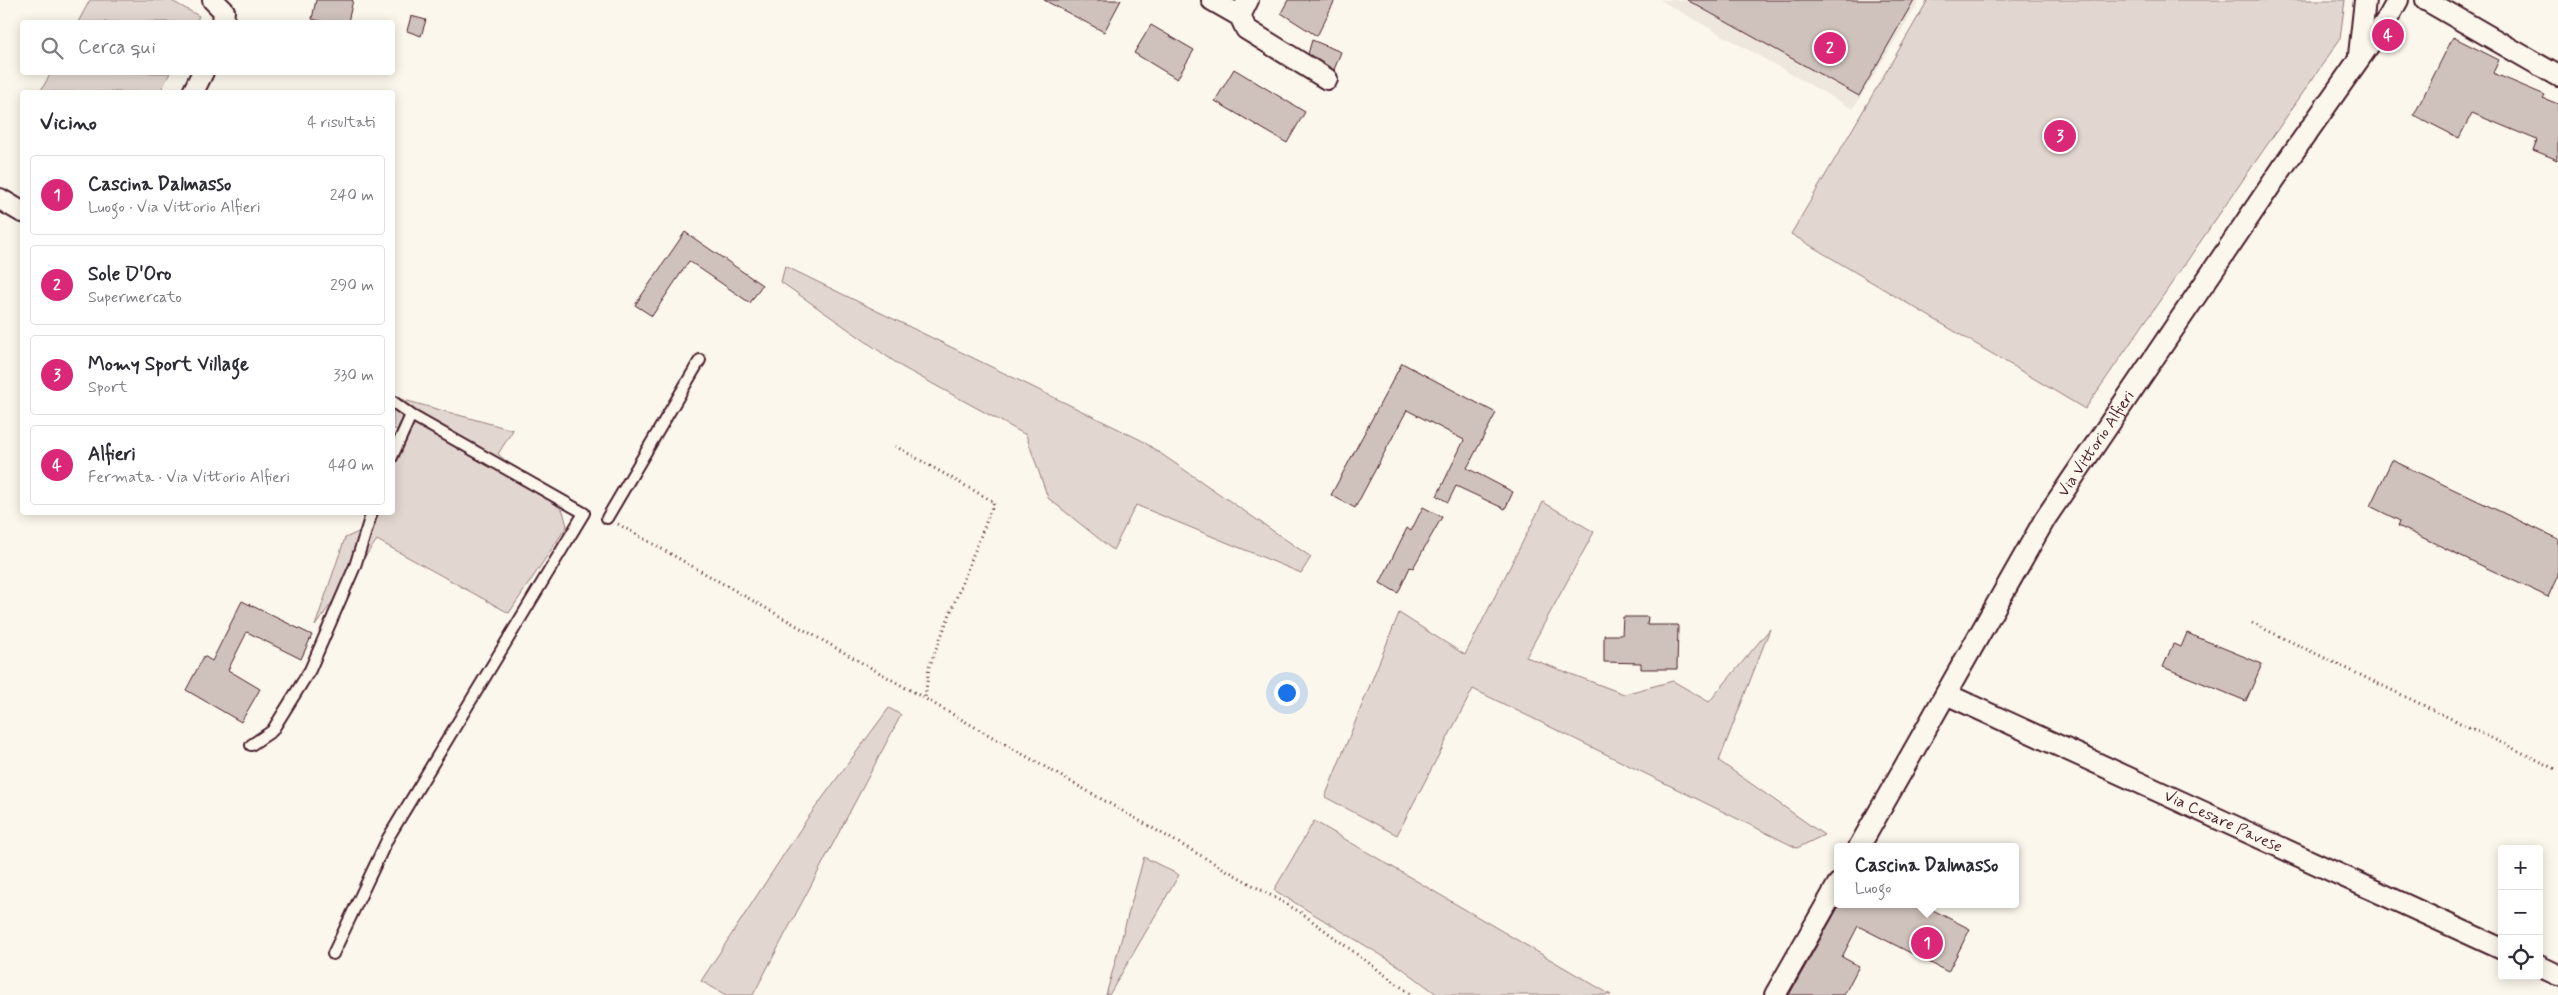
<!DOCTYPE html>
<html lang="it">
<meta charset="utf-8">
<style>
:root{--surface:#fff;--page:#f7f7f7;--text:#2b2b33;--muted:#7c7c81;--line:#e1e1e2;--accent:#db2777}
body{margin:0;font-family:Mynerve,sans-serif;background:var(--page);color:var(--text)}
.controls{position:absolute;right:15px;bottom:15px;display:grid;overflow:hidden;border-radius:5px;box-shadow:0 2px 12px #0003}
.controls button{width:45px;height:45px;display:grid;place-items:center;padding:0;border:0;border-bottom:1px solid var(--line);background:var(--surface);color:var(--text);font:25px sans-serif}
.you{position:absolute;left:1286px;top:692px;width:18px;height:18px;margin:-12px;border:4px solid #fff;border-radius:50%;background:#1a73e8;box-shadow:0 0 0 8px #1a73e833}
.badge{display:grid;place-items:center;width:32px;height:32px;border-radius:50%;background:var(--accent);color:#fff;font-size:16px;font-weight:700}
.pin{position:absolute;translate:-50% -50%;border:2px solid #fff;box-shadow:0 1px 5px #0006}
.popup{position:absolute;left:1834px;top:843px;width:185px;height:65px;box-sizing:border-box;display:grid;place-content:center;border-radius:5px;background:var(--surface);filter:drop-shadow(0 1px 4px #0005);font-size:16px;white-space:nowrap;color:var(--muted)}
.popup b{font-size:19px;color:var(--text)}
.popup::after{content:'';position:absolute;left:50%;top:100%;margin-left:-10px;border:10px solid transparent;border-top-color:var(--surface)}
.list{margin:0;padding:0;list-style:none}
h2{display:flex;justify-content:space-between;align-items:center;height:65px;margin:0;padding:0 20px;font-size:21px}
h2 small{font-size:16px;font-weight:400;color:var(--muted)}
.list li{display:grid;grid-template-columns:32px 1fr auto;gap:15px;align-items:center;box-sizing:border-box;height:80px;margin:0 10px 10px;padding:0 10px;border:1px solid var(--line);border-radius:5px}
.list b{display:block;font-size:19px;white-space:nowrap}
.list p{margin:0;font-size:16px;white-space:nowrap;color:var(--muted)}
.list em{font-size:16px;font-style:normal;color:var(--muted)}
.icon{flex:none;width:28px;height:28px;fill:none;stroke:currentColor;stroke-width:2;stroke-linecap:round;stroke-linejoin:round}
.map{position:relative;flex:none;width:2558px;height:995px;overflow:hidden}
.search{position:absolute;background:var(--surface);box-shadow:0 2px 12px #0003;left:20px;top:20px;width:375px;height:55px;display:flex;align-items:center;gap:12px;box-sizing:border-box;padding:0 18px;border-radius:5px;color:var(--muted);font-size:19px}
.panel{position:absolute;background:var(--surface);box-shadow:0 2px 12px #0003;left:20px;top:90px;width:375px;height:425px;border-radius:5px}
.map>svg:first-child{display:block}
</style>
<div class="map">
<svg width="2558" height="995" viewBox="0 0 2558 995">
<rect width="100%" height="100%" fill="#fbf7ec"/>
<filter id="ink" filterUnits="userSpaceOnUse"><feTurbulence type="fractalNoise" baseFrequency=".02" numOctaves="2"/><feDisplacementMap in="SourceGraphic" scale="10" xChannelSelector="R" yChannelSelector="G"/><feConvolveMatrix kernelMatrix="1 2 1 2 8 2 1 2 1" color-interpolation-filters="sRGB"/></filter>
<g filter="url(#ink)">
<path fill="#eee7de" d="M 1660,0 L 1920,0 L 1853,109 Z"/>
<path fill="#e2d7d0" stroke="#967b7e" d="M 90,0 L 170,0 L 199,16 L 196,22 L 78,22 Z
M 1928,0 L 2345,0 L 2340,39 L 2085,409 L 1791,234 Z
M 51,73 L 51,72 L 170,73 L 160,92 L 40,92 Z
M 785,266 L 1141,440 L 1311,557 L 1301,573 L 1136,505 L 1113,550 L 1048,498 L 1026,435 L 902,367 L 781,282 Z
M 393,397 L 513,430 L 498,454 L 563,511 L 567,526 L 509,613 L 377,540 L 315,626 L 345,538 L 372,526 L 377,513 L 392,512 L 393,471 L 406,435 L 393,428 Z
M 1543,502 L 1594,532 L 1526,657 L 1624,694 L 1673,681 L 1709,702 L 1770,629 L 1719,761 L 1824,835 L 1797,848 L 1473,689 L 1397,835 L 1325,797 L 1399,613 L 1465,655 Z
M 889,708 L 901,715 L 753,995 L 726,995 L 701,981 L 807,819 Z
M 1314,821 L 1611,995 L 1438,995 L 1399,966 L 1274,890 Z
M 1144,857 L 1179,875 L 1109,995 L 1106,995 Z"/>
<path fill="#cfc2bc" stroke="#4a1f2b" d="M 316,0 L 353,0 L 348,22 L 325,22 L 312,19 Z
M 1044,0 L 1121,0 L 1104,32 Z
M 1288,0 L 1335,0 L 1317,36 L 1281,13 Z
M 1687,0 L 1914,0 L 1859,96 Z
M 411,16 L 426,20 L 421,36 L 407,31 Z
M 1151,25 L 1194,50 L 1177,79 L 1134,53 Z
M 2453,37 L 2499,60 L 2493,73 L 2545,95 L 2543,98 L 2558,104 L 2558,160 L 2533,150 L 2537,140 L 2472,113 L 2459,138 L 2414,115 Z
M 1312,40 L 1341,52 L 1334,70 L 1308,54 Z
M 1234,69 L 1305,112 L 1287,143 L 1215,101 Z
M 685,232 L 762,285 L 750,303 L 689,261 L 652,316 L 635,305 Z
M 1402,363 L 1496,413 L 1467,468 L 1513,492 L 1505,509 L 1456,486 L 1448,502 L 1437,496 L 1464,440 L 1407,410 L 1355,508 L 1331,495 Z
M 2392,460 L 2558,539 L 2558,575 L 2548,597 L 2398,526 L 2400,521 L 2370,506 Z
M 1423,507 L 1442,517 L 1413,568 L 1410,567 L 1398,593 L 1380,583 L 1407,528 L 1411,531 Z
M 242,601 L 312,635 L 301,659 L 247,632 L 228,670 L 260,689 L 241,722 L 186,690 L 204,656 L 212,661 Z
M 1623,617 L 1648,617 L 1647,625 L 1678,625 L 1677,669 L 1641,669 L 1641,663 L 1604,662 L 1604,635 L 1622,635 Z
M 2187,633 L 2262,664 L 2246,701 L 2163,667 L 2173,644 L 2181,647 Z
M 1840,904 L 1921,904 L 1970,929 L 1948,972 L 1858,926 L 1842,957 L 1859,966 L 1844,995 L 1789,995 Z"/>
<g fill="none" stroke-linecap="round" stroke-linejoin="round">
<defs>
<path id="lane" d="M 392,457 L 411,415
M 607,518 L 700,360
M 251,745 L 272,731 L 310,670 L 355,566 L 372,512
M 333,954 L 388,838 L 584,513 L 411,415 L 392,401"/>
<g id="street">
<path d="M 213,0 L 224,11 L 223,22"/>
<path d="M 1212,0 L 1240,16 L 1246,29 L 1327,79"/>
<path d="M 2426,0 L 2558,76"/>
<path d="M 1240,16 L 1248,0"/>
<path d="M 2359,55 L 2365,0"/>
<path d="M 193,92 L 203,72"/>
<path d="M 0,199 L 22,212"/>
<path id="s1" d="M 1946,694 L 2502,949"/>
<path id="s2" d="M 1859,847 L 2045,519 L 2283,167 L 2388,18 L 2398,0"/>
<path d="M 2539,966 L 2558,975"/>
<path d="M 1775,995 L 1838,884"/>
</g>
</defs>
<use href="#lane" stroke="#4a1f2b" stroke-width="14"/>
<use href="#street" stroke="#4a1f2b" stroke-width="24"/>
<path stroke="#4a1f2b" stroke-width="3" stroke-dasharray="1 4" stroke-linecap="butt" d="M 895,446 L 994,502 L 929,667 L 925,698
M 618,524 L 1300,912 L 1412,995
M 2252,623 L 2558,770
M 1834,866 L 1838,859"/>
<use href="#lane" stroke="#fbf7ec" stroke-width="10"/>
<use href="#street" stroke="#fbf7ec" stroke-width="20"/>
</g>
</g>
<g text-anchor="middle" dominant-baseline="central" stroke-width="5" stroke-linejoin="round" paint-order="stroke">
<g font-size="16" fill="#4a1f2b" stroke="#fbf7ec">
<text stroke="none"><textPath href="#s2" startOffset="468">Via Vittorio Alfieri</textPath></text>
<text stroke="none"><textPath href="#s1" startOffset="305">Via Cesare Pavese</textPath></text>
</g>
</g>
</svg>
<div class="controls">
<button>+</button>
<button>−</button>
<button><svg class="icon" aria-label="locate" viewBox="0 0 24 24"><circle cx="12" cy="12" r="6"/><path d="M12 2v4M12 18v4M2 12h4M18 12h4"/></svg></button>
</div>
<div class="you"></div>
<div class="pin badge" style="left:1927px;top:943px">1</div>
<div class="popup"><b>Cascina Dalmasso</b>Luogo</div>
<div class="pin badge" style="left:1830px;top:48px">2</div>
<div class="pin badge" style="left:2060px;top:136px">3</div>
<div class="pin badge" style="left:2388px;top:35px">4</div>
<div class="search"><svg class="icon" aria-label="search" viewBox="0 0 24 24"><circle cx="10" cy="10" r="6"/><path d="M15 15l6 6"/></svg>Cerca qui</div>
<section class="panel">
<h2>Vicino<small>4 risultati</small></h2>
<ul class="list">
<li><span class="badge">1</span><div><b>Cascina Dalmasso</b><p>Luogo · Via Vittorio Alfieri</p></div><em>240 m</em></li>
<li><span class="badge">2</span><div><b>Sole D'Oro</b><p>Supermercato</p></div><em>290 m</em></li>
<li><span class="badge">3</span><div><b>Momy Sport Village</b><p>Sport</p></div><em>330 m</em></li>
<li><span class="badge">4</span><div><b>Alfieri</b><p>Fermata · Via Vittorio Alfieri</p></div><em>440 m</em></li>
</ul>
</section>
</div>
